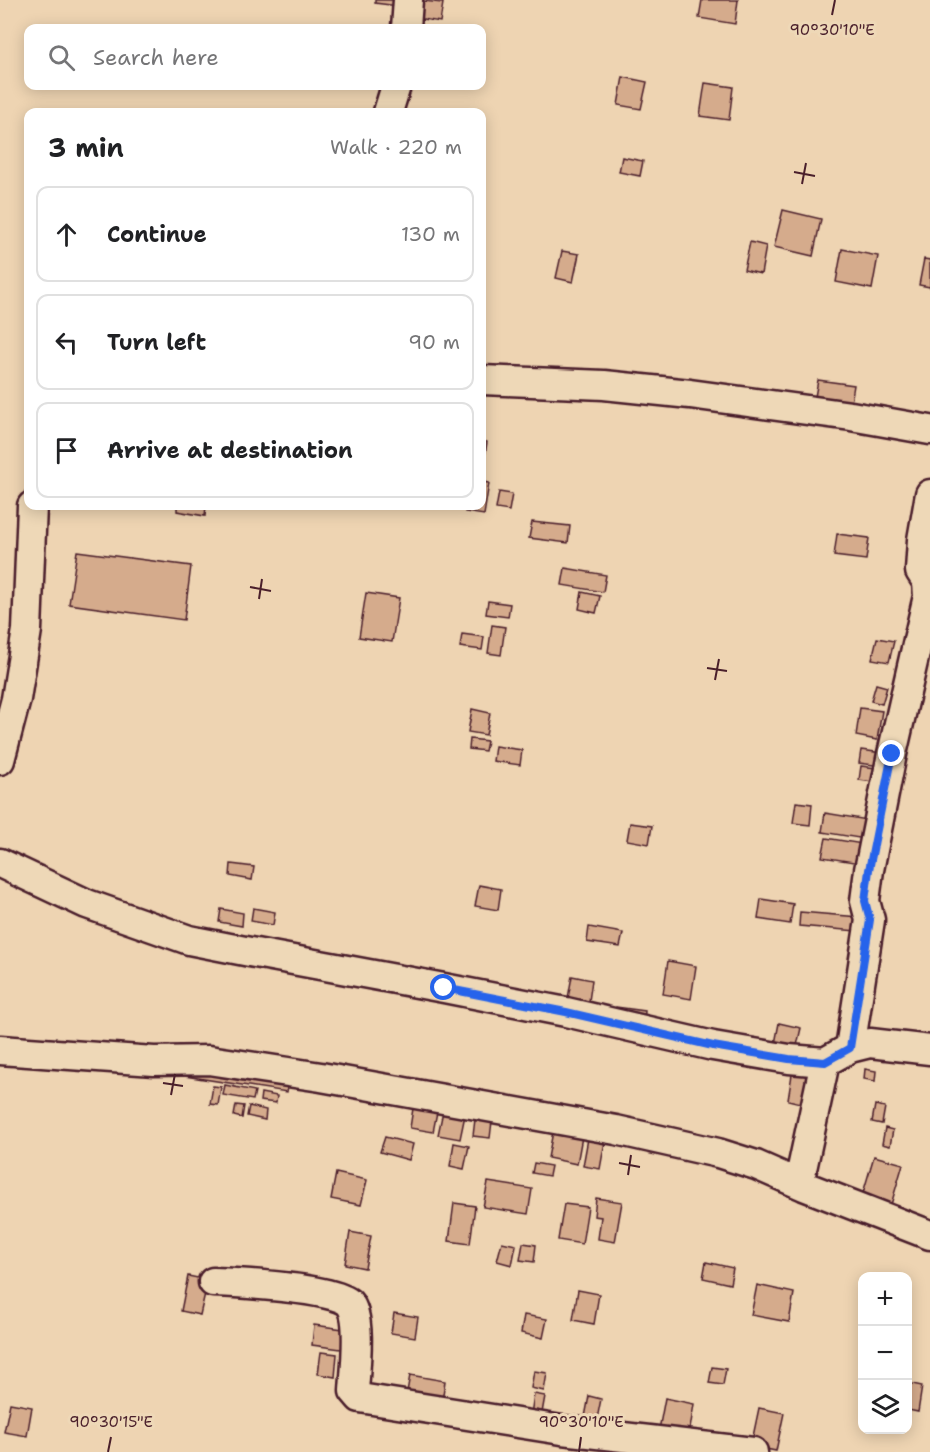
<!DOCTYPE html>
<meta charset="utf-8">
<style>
:root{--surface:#fff;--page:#f6f6f6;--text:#202124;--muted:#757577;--line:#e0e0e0}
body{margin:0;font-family:"Shantell Sans",sans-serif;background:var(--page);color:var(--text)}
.controls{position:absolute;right:18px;bottom:18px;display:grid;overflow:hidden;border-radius:12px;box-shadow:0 3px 15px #0003}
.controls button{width:54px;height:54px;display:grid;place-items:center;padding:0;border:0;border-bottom:2px solid var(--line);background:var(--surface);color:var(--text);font:30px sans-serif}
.stop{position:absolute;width:18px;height:18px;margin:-14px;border:4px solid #2563eb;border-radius:50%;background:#fff}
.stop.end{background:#2563eb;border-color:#fff;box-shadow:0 2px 6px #0008}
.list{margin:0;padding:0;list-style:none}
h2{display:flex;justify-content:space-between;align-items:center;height:78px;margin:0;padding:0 24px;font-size:26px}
h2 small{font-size:20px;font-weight:400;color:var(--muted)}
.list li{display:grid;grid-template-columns:39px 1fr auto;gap:18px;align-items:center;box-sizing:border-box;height:96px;margin:0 12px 12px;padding:0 12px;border:2px solid var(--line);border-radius:12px}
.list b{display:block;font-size:22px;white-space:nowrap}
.list em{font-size:20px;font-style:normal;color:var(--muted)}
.icon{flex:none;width:33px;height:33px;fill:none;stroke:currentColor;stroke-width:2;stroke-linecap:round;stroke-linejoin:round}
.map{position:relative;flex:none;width:930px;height:1452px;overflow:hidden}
.search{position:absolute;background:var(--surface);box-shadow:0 3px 15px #0003;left:24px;top:24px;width:462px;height:66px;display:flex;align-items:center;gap:15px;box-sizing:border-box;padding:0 21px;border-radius:12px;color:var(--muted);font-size:22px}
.panel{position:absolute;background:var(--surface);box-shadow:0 3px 15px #0003;left:24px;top:108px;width:462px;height:402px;border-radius:12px}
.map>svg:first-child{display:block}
</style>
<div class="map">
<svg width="930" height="1452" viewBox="0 0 930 1452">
<rect width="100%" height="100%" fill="#eed4b2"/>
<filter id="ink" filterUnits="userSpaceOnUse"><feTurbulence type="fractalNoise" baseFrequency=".0167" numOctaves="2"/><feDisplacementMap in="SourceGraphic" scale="12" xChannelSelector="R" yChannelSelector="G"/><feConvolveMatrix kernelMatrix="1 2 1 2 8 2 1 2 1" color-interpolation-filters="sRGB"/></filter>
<g filter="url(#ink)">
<path fill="#d5ab8c" stroke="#4a1f2b" stroke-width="1.5" d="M 375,0 L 399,0 L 398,6 L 375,3 Z
M 414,0 L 443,3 L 440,22 L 411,17 Z
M 702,0 L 738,0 L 735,24 L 699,18 Z
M 623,77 L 647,82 L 641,109 L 618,105 Z
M 705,83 L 733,87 L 729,120 L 700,116 Z
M 622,157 L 643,161 L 640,176 L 619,172 Z
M 783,210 L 821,219 L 813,256 L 774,247 Z
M 750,242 L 766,246 L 761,274 L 744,270 Z
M 842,249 L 878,256 L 872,289 L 836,282 Z
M 562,251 L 579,254 L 573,282 L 556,278 Z
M 924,259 L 930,260 L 930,287 L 919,285 Z
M 818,380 L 854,385 L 851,403 L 815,397 Z
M 482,441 L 487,442 L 485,456 L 482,455 Z
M 482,482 L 489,483 L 484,515 L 465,512 L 466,506 L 482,506 Z
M 499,492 L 512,494 L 509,511 L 496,509 Z
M 177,506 L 206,506 L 205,516 L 177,511 Z
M 532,522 L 570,526 L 568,543 L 529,538 Z
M 837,534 L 869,538 L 866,560 L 834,556 Z
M 77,551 L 191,566 L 184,620 L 69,604 Z
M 565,568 L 606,575 L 603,592 L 562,585 Z
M 582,592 L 600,596 L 596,613 L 579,609 Z
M 366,593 L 399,598 L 392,642 L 359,637 Z
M 488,601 L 510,604 L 508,617 L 486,614 Z
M 492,625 L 505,627 L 501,655 L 488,653 Z
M 462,634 L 484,637 L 482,650 L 460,647 Z
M 877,638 L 894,641 L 889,662 L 872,659 Z
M 876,684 L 887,687 L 882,704 L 871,701 Z
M 860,708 L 882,711 L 877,740 L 856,736 Z
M 472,709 L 490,713 L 486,735 L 468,732 Z
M 470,739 L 487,741 L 485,751 L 469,749 Z
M 495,746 L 522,750 L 520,765 L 493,761 Z
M 861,750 L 882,753 L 881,766 L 859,763 Z
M 861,766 L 883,769 L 881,783 L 859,780 Z
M 796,802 L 812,804 L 810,825 L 793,823 Z
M 825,813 L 868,820 L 865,839 L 822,832 Z
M 630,823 L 652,826 L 649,844 L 627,840 Z
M 826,838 L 869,845 L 866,864 L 822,857 Z
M 231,864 L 254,867 L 252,880 L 230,876 Z
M 479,885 L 501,889 L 498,910 L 475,906 Z
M 761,899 L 793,904 L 790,924 L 758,919 Z
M 253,908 L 275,912 L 273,925 L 251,921 Z
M 221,909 L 243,913 L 242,926 L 219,922 Z
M 800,912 L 859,917 L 857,931 L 799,926 Z
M 589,927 L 623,933 L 620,947 L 587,942 Z
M 668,961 L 696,966 L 691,999 L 663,994 Z
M 572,976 L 592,980 L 589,1001 L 568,998 Z
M 616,1007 L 645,1011 L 644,1023 L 614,1019 Z
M 779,1023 L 801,1028 L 795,1054 L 774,1049 Z
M 187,1062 L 289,1079 L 287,1092 L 185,1076 Z
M 793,1068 L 811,1071 L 805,1104 L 788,1100 Z
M 865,1069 L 876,1071 L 875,1081 L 864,1079 Z
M 225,1085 L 255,1091 L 253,1100 L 223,1095 Z
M 213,1086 L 221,1087 L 218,1105 L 210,1104 Z
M 261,1093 L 277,1096 L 276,1103 L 260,1101 Z
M 414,1102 L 438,1107 L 433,1132 L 410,1128 Z
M 236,1105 L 244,1106 L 242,1118 L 234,1116 Z
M 875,1105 L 885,1107 L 882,1124 L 872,1122 Z
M 249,1106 L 266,1110 L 265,1120 L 247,1116 Z
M 443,1111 L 465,1115 L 460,1139 L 438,1135 Z
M 476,1111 L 493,1113 L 490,1138 L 473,1136 Z
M 554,1126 L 583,1131 L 577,1164 L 548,1158 Z
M 885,1128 L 893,1130 L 890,1146 L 882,1144 Z
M 589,1133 L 606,1136 L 600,1169 L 583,1166 Z
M 385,1137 L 413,1144 L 409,1160 L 380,1152 Z
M 454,1143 L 469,1146 L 464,1169 L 450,1166 Z
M 874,1156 L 903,1164 L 890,1208 L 861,1200 Z
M 534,1163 L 551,1166 L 549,1176 L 532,1173 Z
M 336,1173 L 367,1180 L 361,1205 L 331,1199 Z
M 488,1182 L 532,1189 L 528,1214 L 483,1207 Z
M 596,1198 L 622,1202 L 615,1242 L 598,1239 L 601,1217 L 594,1216 Z
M 454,1203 L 475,1206 L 470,1244 L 449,1241 Z
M 564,1204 L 588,1207 L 582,1244 L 558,1240 Z
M 350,1232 L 371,1236 L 365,1268 L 345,1264 Z
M 502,1242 L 516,1245 L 512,1265 L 497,1261 Z
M 523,1243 L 536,1245 L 534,1262 L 520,1260 Z
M 706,1262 L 733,1268 L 730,1284 L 703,1278 Z
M 188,1276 L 208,1280 L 200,1315 L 181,1311 Z
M 757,1285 L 794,1293 L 789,1322 L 751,1315 Z
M 578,1290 L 599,1294 L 594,1324 L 573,1320 Z
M 394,1313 L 418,1317 L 415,1337 L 391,1333 Z
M 524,1315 L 547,1319 L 543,1338 L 521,1333 Z
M 314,1325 L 350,1330 L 348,1350 L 312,1345 Z
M 321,1352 L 337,1354 L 335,1377 L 318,1374 Z
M 712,1367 L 726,1369 L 723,1385 L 709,1383 Z
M 534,1371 L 547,1373 L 544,1391 L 531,1388 Z
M 410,1375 L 445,1381 L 441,1408 L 405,1403 Z
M 908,1383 L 922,1386 L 918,1412 L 908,1410 Z
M 534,1394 L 545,1396 L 540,1424 L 530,1422 Z
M 589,1396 L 601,1399 L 597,1419 L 585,1417 Z
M 665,1398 L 694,1404 L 688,1441 L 658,1435 Z
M 10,1403 L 32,1407 L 27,1436 L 4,1432 Z
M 759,1408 L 784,1413 L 776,1451 L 751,1446 Z"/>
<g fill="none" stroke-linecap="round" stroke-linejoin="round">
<defs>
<path id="minor" d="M 406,28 L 408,0
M 388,112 L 396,86
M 482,380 L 604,385 L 690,394 L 851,416 L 930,430
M 0,760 L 16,699 L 27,630 L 32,506
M 0,863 L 87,904 L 189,940 L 250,952 L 444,988 L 566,1012 L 713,1046 L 789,1059 L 825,1062 L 850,1048 L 870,1043 L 930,1050
M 850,1048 L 870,920 L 865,901 L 869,870 L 892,754 L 928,596 L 927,582 L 920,571 L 922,540 L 930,494
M 0,1050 L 154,1061 L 209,1060 L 321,1077 L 616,1130 L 718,1153 L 756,1165 L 804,1186 L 930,1235
M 799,1183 L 825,1062
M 213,1282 C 237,1283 336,1288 349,1303 C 362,1317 355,1372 354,1391 L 360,1398 L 562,1430 L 753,1452"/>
</defs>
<use href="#minor" stroke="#4a1f2b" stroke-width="33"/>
<use href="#minor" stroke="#eed8b7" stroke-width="28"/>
</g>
</g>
<g fill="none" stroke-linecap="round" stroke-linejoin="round" filter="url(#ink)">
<path stroke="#2563eb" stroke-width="8" d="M 444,988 L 566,1012 L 713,1046 L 789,1059 L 825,1062 L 850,1048 L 870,920 L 865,901 L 869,870 L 892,754"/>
</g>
<path fill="none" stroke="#4a1f2b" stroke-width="2" d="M 832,15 L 835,0M 794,172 L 815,176M 802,184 L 806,163M 250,587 L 271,591M 259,599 L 262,579M 707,668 L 727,671M 715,680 L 719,659M 163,1083 L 183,1086M 171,1095 L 175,1074M 619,1163 L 640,1167M 628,1175 L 631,1155M 108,1452 L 111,1437M 579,1452 L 581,1437"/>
<g font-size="15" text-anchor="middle" fill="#4a1f2b" stroke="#eed8b7" stroke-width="6" stroke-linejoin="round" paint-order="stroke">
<text x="832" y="35">90°30'10"E</text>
<text x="111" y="1427">90°30'15"E</text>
<text x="581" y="1427">90°30'10"E</text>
</g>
</svg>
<div class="controls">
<button>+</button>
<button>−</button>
<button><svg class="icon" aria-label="layers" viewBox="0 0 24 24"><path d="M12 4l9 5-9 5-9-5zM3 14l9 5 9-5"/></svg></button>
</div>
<div class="stop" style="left:444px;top:988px"></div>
<div class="stop end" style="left:892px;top:754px"></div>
<div class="search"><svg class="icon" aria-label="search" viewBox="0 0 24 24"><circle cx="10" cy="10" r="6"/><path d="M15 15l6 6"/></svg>Search here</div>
<section class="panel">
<h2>3 min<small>Walk · 220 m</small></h2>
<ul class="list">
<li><svg class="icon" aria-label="ahead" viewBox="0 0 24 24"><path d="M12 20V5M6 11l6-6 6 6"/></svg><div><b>Continue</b></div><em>130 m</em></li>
<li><svg class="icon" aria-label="left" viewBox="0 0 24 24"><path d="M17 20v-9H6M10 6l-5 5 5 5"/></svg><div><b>Turn left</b></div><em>90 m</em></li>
<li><svg class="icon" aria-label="arrive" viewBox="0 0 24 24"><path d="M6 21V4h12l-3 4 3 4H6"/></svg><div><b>Arrive at destination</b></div></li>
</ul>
</section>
</div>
